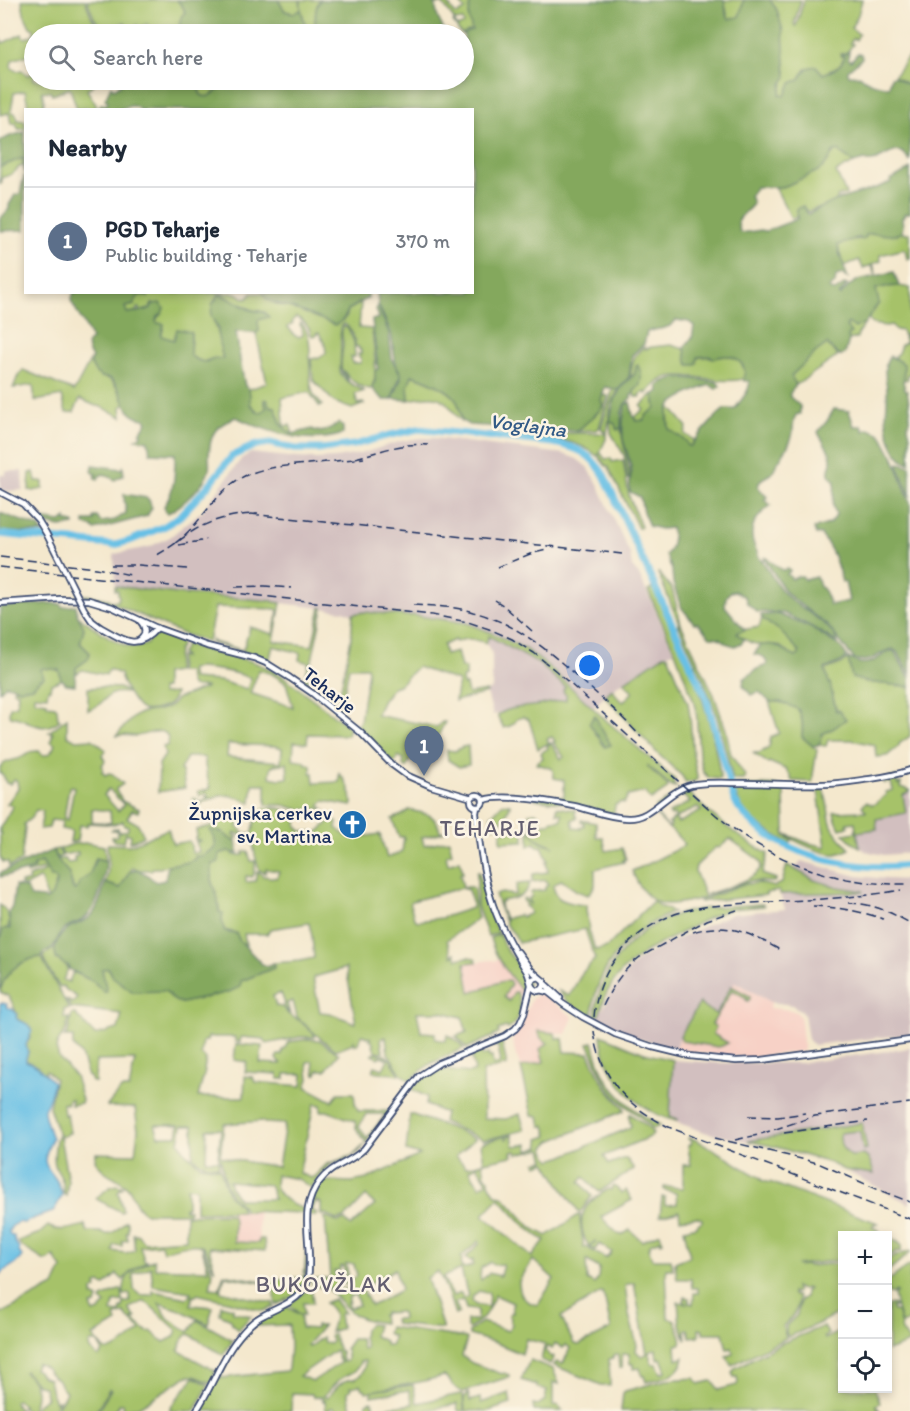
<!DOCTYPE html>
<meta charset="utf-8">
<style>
:root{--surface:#fff;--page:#f2f2f3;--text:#1f2937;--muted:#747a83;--line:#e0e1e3;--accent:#1f6fb2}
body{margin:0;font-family:Itim,sans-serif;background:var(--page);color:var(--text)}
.controls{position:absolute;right:18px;bottom:18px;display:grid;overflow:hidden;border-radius:0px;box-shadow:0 3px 9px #0003}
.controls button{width:54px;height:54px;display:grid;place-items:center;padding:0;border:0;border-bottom:2px solid var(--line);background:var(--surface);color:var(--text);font:30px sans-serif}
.you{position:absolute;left:590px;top:666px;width:21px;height:21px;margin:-15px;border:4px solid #fff;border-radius:50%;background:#1a73e8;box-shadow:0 0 0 9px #1a73e833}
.badge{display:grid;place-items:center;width:39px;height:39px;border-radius:50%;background:var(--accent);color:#fff;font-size:20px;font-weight:700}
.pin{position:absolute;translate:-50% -50px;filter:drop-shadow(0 2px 3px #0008)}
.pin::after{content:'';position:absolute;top:32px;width:21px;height:18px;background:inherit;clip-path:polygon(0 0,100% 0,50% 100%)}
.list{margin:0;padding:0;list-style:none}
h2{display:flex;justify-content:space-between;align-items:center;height:78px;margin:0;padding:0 24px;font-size:26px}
h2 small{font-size:20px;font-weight:400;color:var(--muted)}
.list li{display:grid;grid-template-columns:39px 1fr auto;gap:18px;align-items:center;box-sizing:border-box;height:108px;padding:0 24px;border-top:2px solid var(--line)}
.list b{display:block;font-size:22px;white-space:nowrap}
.list p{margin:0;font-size:20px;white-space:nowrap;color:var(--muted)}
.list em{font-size:20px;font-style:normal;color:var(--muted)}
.icon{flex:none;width:33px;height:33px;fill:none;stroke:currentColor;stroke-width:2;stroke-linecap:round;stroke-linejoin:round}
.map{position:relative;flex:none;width:910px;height:1411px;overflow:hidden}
.search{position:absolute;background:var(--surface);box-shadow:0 3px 9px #0003;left:24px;top:24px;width:450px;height:66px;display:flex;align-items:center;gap:15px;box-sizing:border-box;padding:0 21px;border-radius:33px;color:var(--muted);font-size:22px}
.panel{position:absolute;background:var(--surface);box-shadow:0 3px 9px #0003;left:24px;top:108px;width:450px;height:186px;border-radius:0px}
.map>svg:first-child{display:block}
</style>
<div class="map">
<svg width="910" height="1411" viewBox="0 0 910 1411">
<rect width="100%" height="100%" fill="#fcf5e5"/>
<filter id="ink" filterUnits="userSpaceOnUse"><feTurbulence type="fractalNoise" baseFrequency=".0167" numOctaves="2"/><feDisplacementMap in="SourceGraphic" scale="12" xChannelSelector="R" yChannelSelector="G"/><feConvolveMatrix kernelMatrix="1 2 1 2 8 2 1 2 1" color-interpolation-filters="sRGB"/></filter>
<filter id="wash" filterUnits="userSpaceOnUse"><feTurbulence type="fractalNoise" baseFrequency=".008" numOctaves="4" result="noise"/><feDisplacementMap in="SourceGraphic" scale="24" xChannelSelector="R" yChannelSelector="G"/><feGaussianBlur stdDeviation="1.35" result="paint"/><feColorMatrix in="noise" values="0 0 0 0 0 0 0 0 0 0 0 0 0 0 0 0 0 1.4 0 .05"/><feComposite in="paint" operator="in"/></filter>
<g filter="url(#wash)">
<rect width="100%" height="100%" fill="#f4e8cd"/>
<path fill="#f7d1c6" d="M 499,959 L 522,992 L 519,995 L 517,992 L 509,1001 L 503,997 L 511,984 L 504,981 L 494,984 L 491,986 L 469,992 L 465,963 L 492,960 L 495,961 Z
M 735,982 L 771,1002 L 770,1009 L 772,1008 L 791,1010 L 796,1012 L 800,1016 L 801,1022 L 804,1051 L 748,1058 L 712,1055 L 675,1049 L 680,1036 Z
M 541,993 L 573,1017 L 566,1034 L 539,1031 L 541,1038 L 548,1043 L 540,1049 L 544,1061 L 531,1066 L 521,1067 L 515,1053 L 512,1033 L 520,1027 L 531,1000 L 537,994 Z
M 245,1211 L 258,1211 L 259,1243 L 233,1242 L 234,1222 L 231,1218 L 231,1212 Z"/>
<path fill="#d2bfbf" d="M 420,438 L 434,438 L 564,454 L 577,459 L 587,467 L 595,478 L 630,554 L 632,567 L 639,575 L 674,652 L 664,655 L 612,689 L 593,708 L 549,667 L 525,649 L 499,636 L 466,623 L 413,615 L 412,616 L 364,612 L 353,614 L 343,611 L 274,602 L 273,601 L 185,595 L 115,586 L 114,554 L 149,547 L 170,537 L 203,510 L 242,458 L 251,453 L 298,458 L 315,459 L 336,458 L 360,454 L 402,441 Z
M 6,471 L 22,471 L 23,490 L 7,491 L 0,489 L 0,475 L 5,475 Z
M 489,636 L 539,664 L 552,675 L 566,687 L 566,700 L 541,705 L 512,709 L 493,715 L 486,691 L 492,689 L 492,654 L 486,643 Z
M 910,790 L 910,853 L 884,855 L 865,851 L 860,847 L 857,832 L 877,829 L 876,819 L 906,813 L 903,795 L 908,793 Z
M 801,861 L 857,876 L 887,879 L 910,880 L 910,1034 L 813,1045 L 808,1039 L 804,1014 L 800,1010 L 792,1005 L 771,1002 L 735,982 L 716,1014 L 703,1007 L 680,1036 L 675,1049 L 633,1037 L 614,1029 L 595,1019 L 595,1016 L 599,1015 L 601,1009 L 603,1009 L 611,992 L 629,969 L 640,959 L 664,945 L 731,914 L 785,909 L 780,894 L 823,892 L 823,883 L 814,880 L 795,869 Z
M 910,1048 L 910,1204 L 830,1163 L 776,1147 L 707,1133 L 670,1120 L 673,1060 L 716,1063 L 801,1063 Z"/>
<path fill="#a6c269" stroke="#607864" stroke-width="1.5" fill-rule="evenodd" d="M 22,0 L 85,0 L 92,18 L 97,26 L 84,34 L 34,34 L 34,53 L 12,60 L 11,67 L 16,71 L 22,70 L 27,75 L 34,73 L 34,80 L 62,80 L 60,80 L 62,84 L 68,83 L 67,80 L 87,80 L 89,81 L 91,80 L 98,80 L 87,90 L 97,106 L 92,109 L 86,107 L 82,109 L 77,109 L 70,88 L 52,95 L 51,92 L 42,91 L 44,101 L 43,109 L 29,109 L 25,91 L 14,93 L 11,111 L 16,114 L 18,120 L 25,121 L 25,129 L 18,129 L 16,123 L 11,124 L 9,113 L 0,115 L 0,38 L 3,43 L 22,34 L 23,37 L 25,38 L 31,36 L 34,33 L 34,29 L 30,27 L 24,14 Z
M 87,0 L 177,0 L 183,7 L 185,13 L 181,17 L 178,34 L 170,34 L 166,26 L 154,34 L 151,27 L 148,27 L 147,24 L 141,27 L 145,34 L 139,34 L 141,33 L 137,25 L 132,28 L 133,34 L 112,34 L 127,28 L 125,22 L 109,29 L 111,34 L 106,34 L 94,18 Z
M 278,0 L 300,0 L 301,10 L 294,13 L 285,11 Z
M 301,0 L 320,0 C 312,11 318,23 313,34 L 308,34 L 301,9 Z
M 434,0 L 445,0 L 456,15 L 465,10 L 458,0 L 470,0 L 469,19 L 472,30 L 461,34 L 453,22 L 454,21 L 457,27 L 464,24 L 463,20 L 455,21 L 442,3 L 437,5 Z
M 723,0 L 744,0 L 739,17 L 728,19 C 726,13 727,4 723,0 Z
M 770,0 L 801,0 L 794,24 L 796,26 L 804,0 L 862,0 L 858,15 L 851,28 L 859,34 L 856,40 L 853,38 L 850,43 L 853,44 C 849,50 848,53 841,54 L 844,56 C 842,67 832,69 823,74 L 816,66 L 803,73 L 799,80 L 791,83 L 785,96 L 779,95 C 782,86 786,79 786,71 L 779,18 L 777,10 Z
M 910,54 L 910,86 L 894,76 Z
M 195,80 L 219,80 L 223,85 L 211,96 L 204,97 L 201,95 Z
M 839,151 L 841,154 L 854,163 L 836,172 L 846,194 L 837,197 L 838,200 L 819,210 L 818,208 L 806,212 L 803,206 L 797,209 L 796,217 L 791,218 L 775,187 L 782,187 L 788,185 L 823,167 L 834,152 Z
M 23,158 L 24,165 L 18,168 C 15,174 7,176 1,178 L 2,183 L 0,184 L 0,167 Z
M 880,232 L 897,235 L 902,232 L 903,233 L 910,233 L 910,258 L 907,259 L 905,249 L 880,255 L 881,261 L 873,264 L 876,273 L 874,273 L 872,265 L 863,268 L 859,260 L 844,266 L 839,252 L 838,245 C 849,243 851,238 865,239 L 866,235 Z
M 899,286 L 910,288 L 910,331 L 904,337 L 902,331 L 896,330 L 891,325 L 886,326 L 872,324 L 868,318 C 873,314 875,308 879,303 L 875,289 L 884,287 Z
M 147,293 L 237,293 L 244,298 L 245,297 L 247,299 L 252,293 L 263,293 L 268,300 L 279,305 L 290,307 L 324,320 L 342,321 L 347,316 L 348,310 L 361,303 L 359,328 L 372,329 C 373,344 379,375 372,386 L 373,389 C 360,389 350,380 343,370 L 349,382 C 337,371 342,359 343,345 C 343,338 340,332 343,326 L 348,328 L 354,342 L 355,357 L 351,357 L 353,363 L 361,363 L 361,358 L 359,357 L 358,354 L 361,354 L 361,350 L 359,350 L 359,347 L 356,347 C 355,339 352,329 345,324 L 343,324 L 340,328 L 341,346 L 340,371 L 343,378 L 346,381 L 364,391 L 355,394 L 358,404 L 363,403 L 364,404 L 352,409 L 334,402 L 313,380 L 311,359 L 318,358 L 326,353 L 325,345 L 319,333 L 316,333 L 317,335 L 312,336 C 309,327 305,320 296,317 L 292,321 L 293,323 L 288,327 L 295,336 L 299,337 L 303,335 L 302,328 L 300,325 L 301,323 C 317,337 305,373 313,393 C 315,398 319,401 322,405 L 320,407 L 309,392 L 282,398 L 284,424 L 285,426 L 290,425 L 293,434 L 292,434 L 282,426 L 275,407 L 269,406 L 264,401 L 266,408 L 261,413 C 257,411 250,406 249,401 C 248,398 249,393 249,389 L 267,383 L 256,333 L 259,331 L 257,320 L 265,312 L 253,310 L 222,295 L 213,320 C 220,331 220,346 223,359 L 214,358 L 203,362 L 194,358 L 190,355 L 191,332 L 174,340 L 161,337 L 164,325 L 157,323 L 156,321 L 159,315 L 151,306 L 150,309 L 139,312 L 139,308 L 137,308 L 136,312 L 127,313 L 124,307 L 134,305 L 136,298 L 140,295 L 148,296 Z
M 848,323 L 852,325 L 864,325 L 858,334 L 857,338 L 849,340 L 846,326 Z
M 910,332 L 910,374 L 907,375 L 908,379 L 904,380 L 904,368 L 894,357 L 898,353 L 901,345 L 906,342 L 904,339 Z
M 827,344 L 838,356 L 796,385 L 791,376 L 816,352 Z
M 671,345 L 685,349 L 687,362 C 690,361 693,359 696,358 C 703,356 710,357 716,357 C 719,357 723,356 726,356 C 738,357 749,368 743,379 C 720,385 684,371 665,378 C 658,381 652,388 646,394 L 645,392 L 640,394 L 641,397 L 636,397 L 634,394 L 634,391 C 641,387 641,380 641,372 L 636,366 L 635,374 L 630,377 C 633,363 631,357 644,347 L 645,349 L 652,347 Z
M 90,361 L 92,367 C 112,380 116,382 125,404 L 121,407 L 122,417 L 99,406 L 96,406 L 80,399 L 74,412 L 66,413 L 62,396 L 35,401 L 33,385 L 13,388 L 17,378 L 23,370 L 74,391 Z
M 412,375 C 423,379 447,388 455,398 C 459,403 461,415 462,421 C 456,417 454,411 449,406 C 439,392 423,397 409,400 L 408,386 Z
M 613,388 L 618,390 L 611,404 L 607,433 L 603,431 L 601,428 Z
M 653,394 L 656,408 L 645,416 L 645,421 L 636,421 L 635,417 L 644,409 L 641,406 Z
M 603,395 L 608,396 L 599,428 L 597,430 L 578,431 C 586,422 596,416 603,406 L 601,400 Z
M 670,407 L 687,427 L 685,434 L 694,440 L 691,446 L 688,446 L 686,441 L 669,429 L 668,411 Z
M 610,421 L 615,424 L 617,429 L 621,428 C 622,446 630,461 630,479 L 628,479 L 624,455 L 611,433 Z
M 505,430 L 566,433 L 596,433 L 606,434 L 606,439 L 600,452 L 605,459 L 611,458 L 612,462 L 623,460 L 629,496 L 641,527 L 638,528 L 608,466 L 606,466 L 599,457 L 599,454 L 597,456 C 575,436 533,437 505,434 Z
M 34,472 L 36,481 L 41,481 L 43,482 L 43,489 L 33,491 L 29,490 L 30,473 Z
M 658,573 L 659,573 L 672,589 L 681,624 L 714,695 L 726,730 L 731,755 L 746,777 L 744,780 L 733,780 L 716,713 L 704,682 L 678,624 L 679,623 Z
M 115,586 L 185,595 L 186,596 L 187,594 L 273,601 L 274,602 L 281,603 L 274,641 L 312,646 L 321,607 L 323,608 L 307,684 L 304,681 L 309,663 L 299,660 L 300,653 L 273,646 L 269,662 L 254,655 L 211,643 L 212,640 L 213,642 L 243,650 L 250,627 L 273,634 L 278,611 L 276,609 L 215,607 L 208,642 L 183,634 L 117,605 L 85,597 L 83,595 C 92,595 101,598 109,599 L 110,601 L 118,601 L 119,596 L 118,594 L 118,590 L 115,590 Z
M 653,587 C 678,639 705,691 715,747 C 717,758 720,768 720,779 L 709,778 L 703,772 L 699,755 L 696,707 L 676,654 L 648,591 Z
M 364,612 L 411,616 L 412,615 L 466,623 L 490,632 L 525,649 L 549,667 L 607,721 L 675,780 L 673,784 L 676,787 L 672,787 L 648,766 L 648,767 L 668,786 L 667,789 L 651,800 L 649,798 L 645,792 L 628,796 L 624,803 L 621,802 L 615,805 L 614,814 L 568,803 L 535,799 L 536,794 L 564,797 L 564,780 L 554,778 L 553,770 L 551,768 L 537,764 L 537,762 L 543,758 L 541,753 L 548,748 L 547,746 L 551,743 L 561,759 L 564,757 L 553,742 L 555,741 L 552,737 L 547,739 L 549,743 L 538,749 L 529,720 L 523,717 L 517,719 C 514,725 510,726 504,728 L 498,718 L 498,715 C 509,706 528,707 541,705 C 549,703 558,701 566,700 L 566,694 L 564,693 L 563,690 L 565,687 L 539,664 L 489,636 L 486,643 C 474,639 467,637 456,642 L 455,640 L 443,645 L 445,655 L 457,652 L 461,667 L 466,668 L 466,677 L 462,678 L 463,685 L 466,685 L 468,694 L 486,691 L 487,693 L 455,701 L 458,681 L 417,667 L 399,685 L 393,687 L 383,700 L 376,715 L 437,727 L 442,722 L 445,722 L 435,742 L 433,751 L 416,748 L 412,760 L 410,760 L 406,768 L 403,765 L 404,759 L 398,756 L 394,763 L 357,725 L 360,721 L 368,670 L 367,667 L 349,667 L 341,709 L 339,710 L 331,703 L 336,704 L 338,702 L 351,639 L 353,614 Z
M 78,616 C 91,625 118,646 133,647 C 138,647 143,645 147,644 L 148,641 L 159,633 L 180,642 L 181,646 L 178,650 L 176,672 L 165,674 L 165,688 L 161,689 L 162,694 L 175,693 C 175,694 172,702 171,702 C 167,708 150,712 143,710 C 135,708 121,682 120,674 L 109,669 L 106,675 L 82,670 L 76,674 L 76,668 L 88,659 L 90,653 L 80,643 L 84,628 Z
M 762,618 L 769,624 L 778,629 L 800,651 L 799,655 L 796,657 C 787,654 786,650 779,646 C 773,643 766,645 760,645 C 751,644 744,639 737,634 L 737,631 L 759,627 Z
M 186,644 L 219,654 L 251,661 L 268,668 L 284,677 L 349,727 L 347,735 L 308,734 L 307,743 L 294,742 L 293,759 L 305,761 L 306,764 L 309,764 L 311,766 L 311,773 L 313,773 L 314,783 L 339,782 L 339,773 C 347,782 353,792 352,806 L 324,801 L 320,804 L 321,807 L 324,809 L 297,809 L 283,805 L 266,805 L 266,784 L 253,784 L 251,803 C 245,801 239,797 232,796 C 220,793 208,800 198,805 L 196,802 L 194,802 L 192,798 L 196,798 L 198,803 L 209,797 L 206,793 L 200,796 L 198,791 L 210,789 L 205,766 L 205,758 L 201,757 L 187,757 L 180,770 L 182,771 L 185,788 L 158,792 L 159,764 L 165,755 L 163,747 L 168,745 C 171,721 146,736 135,736 C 128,736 122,734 116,736 C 123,729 131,716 141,713 C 153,710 170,712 176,699 L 206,688 L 206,687 C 190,688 189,687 188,672 L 178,672 L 180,657 L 184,658 L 184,657 L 181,654 ZM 199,668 C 217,669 234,672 251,678 L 247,689 L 220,681 L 192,679 L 190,669 ZM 259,670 L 272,674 L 286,683 L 293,707 L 250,693 ZM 228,744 L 275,746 L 282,748 L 281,762 L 227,757 ZM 287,763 L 288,778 L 280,779 L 270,777 L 271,768 L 274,765 Z
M 664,655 L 667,655 L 669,657 L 688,703 L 690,716 L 693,755 L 697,776 L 697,779 L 695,781 L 686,783 L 682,776 L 657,753 L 605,696 L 612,689 L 620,700 L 623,702 L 633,692 L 624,682 Z
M 848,658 L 852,678 L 866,682 L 910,687 L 910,736 L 899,744 L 899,746 L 887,756 L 876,757 L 875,745 L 852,740 L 828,740 L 826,746 L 818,745 L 821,740 L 822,734 L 845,720 L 837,711 L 825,670 L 843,663 Z
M 43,668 L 60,670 L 61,680 L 51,684 L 50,689 L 48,689 L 47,696 L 34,695 L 34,700 L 47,702 L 47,705 L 55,706 L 57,708 L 58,719 L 60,720 C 40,736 31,719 10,716 L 9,714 L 10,707 L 17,705 L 18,692 L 13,691 L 14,687 L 18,689 L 33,687 L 42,674 L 40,670 Z
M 101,687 L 119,688 L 126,691 L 127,693 C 104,689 107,705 88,710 L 88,688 Z
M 769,701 L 770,702 C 781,701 788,704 798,709 C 803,721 803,725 802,737 L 817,750 L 813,775 L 813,780 L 812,782 L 792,781 L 790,775 L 787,772 L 787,770 L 769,762 L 768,763 L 753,753 L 759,753 L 769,748 L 771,737 L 779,733 Z
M 67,718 L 67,735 L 76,740 L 92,739 L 106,750 L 105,753 L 102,755 L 105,761 L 102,765 L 103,767 L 102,772 L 105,775 L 109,773 L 113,774 L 113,775 L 123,784 L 116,789 L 116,791 L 120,796 L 122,801 L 139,809 L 138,812 L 132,810 L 127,818 L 138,824 L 144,836 L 130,842 L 131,835 L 126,833 L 124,842 L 114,841 L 112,837 L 118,836 L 117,830 L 112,830 L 113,829 L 118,828 L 119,832 L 128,830 L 128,826 L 124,826 L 123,821 L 111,825 L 110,824 L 88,823 L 87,826 L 79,825 L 77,841 L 70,842 L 72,831 L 61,829 L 62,821 L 51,820 L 49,828 L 40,829 L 43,811 L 36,810 L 31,818 L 24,824 L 25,828 L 21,861 L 9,867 L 8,862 L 3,862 L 0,857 L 0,836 L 2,834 L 0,833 L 0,828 L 12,807 L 12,805 L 7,804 L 18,788 L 17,781 L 15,779 L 10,784 L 6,783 L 4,777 L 0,773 L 0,767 C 8,758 15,762 24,756 C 32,752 28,751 39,751 L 42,755 C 50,756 52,751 55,745 L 51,741 L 53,733 L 49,732 ZM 71,786 L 74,787 L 68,820 L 64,819 L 69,787 ZM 109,789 L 124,805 L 118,811 L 104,795 ZM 92,809 L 110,811 L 111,823 L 92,822 Z
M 468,746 L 469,765 L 459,767 L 448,760 L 447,753 L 447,750 L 455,751 L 462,747 Z
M 896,777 L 897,784 L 901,783 L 901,787 L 910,790 L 908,793 L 903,795 L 906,813 L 876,819 L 877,829 L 857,832 L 860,847 L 853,843 L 844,834 L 856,832 L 855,822 L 847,823 L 848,827 L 840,829 L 835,818 L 834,812 L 866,811 L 862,806 L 866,802 L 873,805 L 886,795 L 886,792 L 893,790 L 891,782 L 883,783 L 884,779 Z
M 733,785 L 761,786 L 762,785 L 822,788 C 829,798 827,814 832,826 C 836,835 844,842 850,849 C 846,851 841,853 836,854 C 825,855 794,842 786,834 L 808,843 L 826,847 L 818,791 L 784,790 L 785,831 L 784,831 L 785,836 L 792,840 L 790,844 C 764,829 739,817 733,785 Z
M 682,790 L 687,791 C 711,816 738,837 768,854 L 762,874 L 776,879 L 774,882 L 750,881 L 707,896 L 707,894 C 718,891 762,878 761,865 C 761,863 760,862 759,860 L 730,839 L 719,848 L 716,847 L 696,866 L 695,871 L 704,894 L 705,897 L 703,898 C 693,901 670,906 660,903 C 646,899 637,883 632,871 L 648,864 L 685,845 C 676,833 663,825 654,812 L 667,826 L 670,827 L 671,825 L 669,823 L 673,821 L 672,820 L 675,818 L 678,823 L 701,811 L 697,807 L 676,818 L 674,815 L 671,816 L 669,813 L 690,802 L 682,795 L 664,804 L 665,806 L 657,811 L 656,807 Z
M 502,804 L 510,804 L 510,806 L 507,813 L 497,826 L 493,827 L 491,816 Z
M 557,807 L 576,810 L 575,814 L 577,818 L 572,820 L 574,828 L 581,829 L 581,827 L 584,826 L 584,823 L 581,822 L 581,820 L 596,823 L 596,837 L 603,837 L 606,851 L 622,848 L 626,859 L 623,860 L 624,862 L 595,869 L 595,886 L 588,895 L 577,891 L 561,880 L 553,886 C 553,887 556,895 557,896 C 561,902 580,905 587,905 L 586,909 L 589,930 L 595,950 L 607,947 L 653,901 L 661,907 L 673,912 C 665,916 656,920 648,925 C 616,945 593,980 592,1018 C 580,1011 565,1003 559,991 L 569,996 L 583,972 L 595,959 L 585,929 L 518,943 L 514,934 L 506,925 L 495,895 L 502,893 L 515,895 L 517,884 L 530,883 C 525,898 515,898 502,901 L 500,903 L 501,910 L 506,920 L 508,918 L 519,915 L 522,917 L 529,914 L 530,912 L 527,907 L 525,906 L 526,903 L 524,902 L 523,899 L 525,898 L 530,904 L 529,898 L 532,896 L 530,893 L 534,891 L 545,890 L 545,887 L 548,885 L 546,880 L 532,882 L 533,874 L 548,872 L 546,862 L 548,861 L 542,846 L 538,847 L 535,843 L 529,846 L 529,830 L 540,842 L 554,846 C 530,837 532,837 529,813 L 535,812 L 542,816 L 533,815 L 532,823 L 539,824 L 539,826 L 542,826 L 544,823 L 549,823 L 552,820 L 561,820 L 562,813 L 557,813 Z
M 265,808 L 278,808 L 298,813 L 297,826 L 301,831 L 317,833 L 330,821 L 337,822 L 336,828 L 345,835 L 367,836 L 380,834 L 387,858 L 402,852 L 404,837 L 399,837 L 392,819 L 402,815 L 409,810 C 426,814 435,812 440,831 L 444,832 L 422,837 L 424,845 L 449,840 L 452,853 L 446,855 L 448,864 L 460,860 L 463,873 L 460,874 L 463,887 L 472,887 L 473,889 L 474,889 L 475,906 L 478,918 L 447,940 L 452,956 L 455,953 L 457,959 L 468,957 L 475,958 L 477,962 L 465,963 L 470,992 L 491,986 C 496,982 503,981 509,980 L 511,984 L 504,997 L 509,1001 L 514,992 L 517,992 C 522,1005 522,1022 508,1029 L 506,1027 L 498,1030 L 499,1033 L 498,1034 L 467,1048 L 456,1036 L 467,1032 L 462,1017 L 441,1012 L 417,1012 L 421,1032 L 435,1033 L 435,1039 L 446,1041 L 447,1035 C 454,1038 459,1042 464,1048 L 430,1064 L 410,1080 L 402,1075 L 388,1053 L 386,1037 L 381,1038 L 383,1052 L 375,1051 L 372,1041 L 370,1040 L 371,1038 L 362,1035 L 357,1045 L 355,1045 L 354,1041 L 353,1043 L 336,1050 L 320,1038 L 297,1017 L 293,1001 L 287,1003 L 290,1014 L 283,1005 L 285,1004 L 281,993 L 273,996 L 276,1006 L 282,1007 L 289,1015 L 299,1020 L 315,1035 L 314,1037 L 300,1037 L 266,1044 L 264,1039 L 241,1037 L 240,1042 L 235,1041 L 235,1037 L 208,1037 L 207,1041 L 203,1041 L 201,1054 L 206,1059 L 204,1070 L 205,1071 L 198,1097 L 244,1097 L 245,1076 L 253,1077 L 255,1082 L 302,1086 L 303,1074 L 285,1074 L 285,1079 L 278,1079 L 278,1074 L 245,1072 L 247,1062 L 234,1060 L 236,1044 L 262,1046 L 260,1063 L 281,1064 L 281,1063 L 277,1060 L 276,1058 L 278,1055 L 282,1055 L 283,1050 L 286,1048 L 288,1042 L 308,1039 L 319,1040 L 339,1054 L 326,1070 L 318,1070 L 317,1074 L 315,1075 L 313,1061 L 307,1062 L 309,1079 L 306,1087 L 332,1101 L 338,1093 L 354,1093 L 355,1103 L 358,1111 L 390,1111 L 359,1152 L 346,1160 L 331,1164 L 322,1173 L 311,1188 L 298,1179 L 276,1175 C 276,1178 275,1182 275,1185 C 277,1196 294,1207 305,1209 L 304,1212 L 303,1213 L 245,1211 L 241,1205 L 232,1197 L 226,1185 L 221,1161 L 218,1156 L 221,1129 L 207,1129 L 206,1160 L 219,1160 L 219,1166 C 207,1165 203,1166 193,1157 L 193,1126 L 182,1126 L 179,1142 L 186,1153 L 200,1165 L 220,1168 L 228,1194 L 240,1206 L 242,1211 L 196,1212 L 196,1188 L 187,1187 L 187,1207 L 185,1207 L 185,1210 L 189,1210 L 189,1213 L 146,1213 C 135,1208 135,1198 129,1189 C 118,1175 104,1177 95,1160 L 96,1153 L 135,1154 L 138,1130 L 135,1108 L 109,1107 L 107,1106 L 121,1089 L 129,1089 L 135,1060 L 96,1061 L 95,1082 L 93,1082 L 91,1081 L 90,1077 L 88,1077 L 81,1055 L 73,1046 L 73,1037 L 64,1037 L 68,1032 L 72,1014 L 75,1014 L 95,1035 L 118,1029 L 122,1014 L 71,1008 L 66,1000 L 73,1003 L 77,997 L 66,990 L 63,986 L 60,987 L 58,985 L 45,963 L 43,956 L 55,948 L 56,959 L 69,967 L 63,980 L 69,982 L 73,972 L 94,982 L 104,992 L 102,968 L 108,967 L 133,991 L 165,991 L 175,1001 L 182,1003 L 229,992 L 241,981 L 274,968 L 273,963 L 300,961 L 314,958 L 312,936 L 309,923 L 270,929 L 267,934 L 244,934 L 246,945 L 240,941 L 236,933 L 224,930 L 219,910 L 218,899 L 212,883 L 212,863 L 219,854 L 228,851 L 233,852 L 234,855 L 244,855 L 243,852 L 248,851 L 251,861 L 255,861 C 255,866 256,873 252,877 L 246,876 L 246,882 L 255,881 L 257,872 L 259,872 L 263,876 L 277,878 L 279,871 L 266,869 L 265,873 L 259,870 C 253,851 247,821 265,808 ZM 461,888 L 468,890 L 472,902 L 472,908 L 441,918 L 418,921 L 414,919 L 410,903 L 412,901 ZM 346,968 L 356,1023 L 355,1023 L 330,1013 L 320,1012 L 313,979 L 314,977 ZM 314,1104 L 321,1105 L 321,1111 L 327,1111 L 355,1121 L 356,1128 L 366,1142 L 357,1152 L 351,1156 L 327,1164 L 315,1176 L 311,1178 L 299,1173 ZM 366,1114 L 382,1114 L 385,1115 L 367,1138 L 359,1127 ZM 263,1121 L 264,1123 L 285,1124 L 278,1167 C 258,1163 240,1162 220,1156 L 224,1124 ZM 155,1125 L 179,1125 L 177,1136 L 159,1136 ZM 229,1181 L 269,1185 L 274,1199 L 238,1199 L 231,1188 Z
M 240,818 L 238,827 L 243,833 L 251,834 L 250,837 L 235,833 L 234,835 L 238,837 L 233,841 L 222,832 L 211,830 L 216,843 L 215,848 L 202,856 L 186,863 L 168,865 L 160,868 L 153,868 L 151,870 L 140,870 L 132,867 C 131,873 123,882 120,888 L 105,883 C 110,871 109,860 107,846 L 108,844 L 129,845 L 133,844 L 168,829 L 173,844 L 189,841 L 191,844 L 192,853 L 199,852 L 196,842 L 200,841 L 199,840 L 196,841 L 195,839 L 197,837 L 196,830 L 216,825 L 216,821 Z
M 524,830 L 524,841 L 501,842 L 501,831 Z
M 88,843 L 104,846 L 106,861 L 96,858 L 90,874 C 83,878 81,888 74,890 L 69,873 L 58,862 L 53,850 L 58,849 L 62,856 L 58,857 L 59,859 L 65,859 L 68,863 L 75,862 L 74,857 L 78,856 L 78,852 L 63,855 L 60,849 L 73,844 Z
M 42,862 L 51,877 L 55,878 L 57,882 C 52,888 55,895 48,900 L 40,878 L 26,886 L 21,885 L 21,883 L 29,881 L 28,877 L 44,872 L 43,869 L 27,874 L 27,872 L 34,869 L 34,865 Z
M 787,865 L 814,880 L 838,887 L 863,891 L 863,892 L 780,894 L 779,891 L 766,893 L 766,895 L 700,902 L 699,901 L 746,884 L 759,883 L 775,887 L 776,885 L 782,883 Z
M 477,872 L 479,872 L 486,903 L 498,933 L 488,936 L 477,906 Z
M 763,904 L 764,906 L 731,909 L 714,915 L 645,952 L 623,970 L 614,981 L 606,994 L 599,1015 L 595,1016 C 600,964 639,922 690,911 C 714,905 739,906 763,904 Z
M 0,905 C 9,911 10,919 8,929 L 0,937 Z
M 500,934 C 501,939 503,944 505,948 C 513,960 536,977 525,991 L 522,992 C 510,975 495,958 490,938 Z
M 41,957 L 69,1009 L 64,1009 L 64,1018 L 69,1018 L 66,1030 L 58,1042 L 56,1048 L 59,1058 L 75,1076 L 82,1100 L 81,1103 L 71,1105 L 72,1100 L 69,1099 L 67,1104 L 63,1103 L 62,1105 L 63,1106 L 64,1115 L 67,1114 L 70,1133 L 67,1133 L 67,1135 L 60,1137 L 68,1181 L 66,1196 L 63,1193 C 65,1177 58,1176 55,1165 C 53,1157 55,1147 56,1140 L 57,1136 L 59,1136 L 49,1107 L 55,1079 L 46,1070 L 44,1075 L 38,1067 L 26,1061 L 26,1058 L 28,1052 L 26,1045 L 30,1038 L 24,1022 L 18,1020 L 16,1017 L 17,1014 L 9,996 L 0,992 C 1,988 3,981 6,977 C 12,967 29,958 41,957 Z
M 731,986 L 750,996 L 750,999 L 748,1001 L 746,1000 L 747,998 L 732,990 L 712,1024 L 716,1027 L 713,1034 L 728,1043 L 722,1046 L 718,1047 L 682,1041 L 680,1036 L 699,1004 L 700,1003 L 703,1007 L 716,1014 Z
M 538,1031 L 555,1033 L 556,1038 L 563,1039 L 565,1052 L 589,1053 C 599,1076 605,1090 624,1108 L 624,1111 L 551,1141 L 545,1147 L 548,1156 L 551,1160 L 561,1157 L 629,1128 L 631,1126 L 629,1118 L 630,1114 L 646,1125 L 653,1133 L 652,1134 L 652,1136 L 604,1156 L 609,1164 L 626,1158 L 634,1169 L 599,1192 L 584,1177 L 580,1182 L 592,1196 L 581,1211 L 579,1212 L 562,1188 L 546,1162 L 537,1165 L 536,1162 L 545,1160 L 542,1149 L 517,1154 L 516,1151 L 511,1152 L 512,1156 L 484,1162 L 481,1144 L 482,1143 L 505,1136 L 506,1139 L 507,1139 L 507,1136 L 512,1135 L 514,1146 L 528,1144 L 529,1150 L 540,1147 L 539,1139 L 548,1136 L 545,1126 L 541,1126 L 539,1116 L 532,1115 L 521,1067 L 544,1062 L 540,1049 L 548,1043 L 541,1038 Z
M 601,1035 L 644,1053 L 673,1060 L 670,1116 L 677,1119 L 677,1121 C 653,1117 626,1097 614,1075 C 606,1063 602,1049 601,1035 Z
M 501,1039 L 507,1065 L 483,1071 L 484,1118 L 506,1119 L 520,1114 L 525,1130 L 484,1140 L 443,1122 L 445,1113 L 426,1105 L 427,1097 L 411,1089 L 423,1076 L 433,1069 L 470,1073 L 475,1071 L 471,1055 L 465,1056 L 464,1054 L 479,1047 L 483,1056 L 488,1054 L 489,1057 L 492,1057 L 493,1065 L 501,1063 L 498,1046 L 492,1046 L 491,1043 Z
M 593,1042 C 596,1054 600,1067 606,1078 C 618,1098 639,1115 660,1125 L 653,1129 C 643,1117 628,1109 617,1098 C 602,1082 597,1062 588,1043 Z
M 378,1053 C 391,1055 392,1063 399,1073 L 398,1075 L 373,1071 L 375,1066 L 383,1069 L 388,1059 L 381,1056 L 378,1058 L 372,1055 L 374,1054 Z
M 410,1114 L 456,1130 L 475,1139 L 456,1156 L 466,1167 L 483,1163 L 485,1176 L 489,1179 L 489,1183 L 496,1195 L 503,1196 L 532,1228 L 547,1236 L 580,1214 C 579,1226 584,1236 583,1248 L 586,1247 L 605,1258 L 609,1256 L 612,1252 L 599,1244 L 595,1250 L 590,1247 L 595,1242 L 595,1241 L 589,1246 C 585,1241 583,1235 582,1228 C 579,1209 592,1199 607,1190 L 609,1189 L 611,1190 L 612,1187 L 614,1186 L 622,1193 L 626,1190 L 632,1200 L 601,1217 L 618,1234 L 622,1235 L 630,1230 L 642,1241 L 660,1233 L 663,1242 L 661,1243 L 660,1240 L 650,1244 L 650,1247 L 648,1248 L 652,1259 L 671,1259 L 673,1269 L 666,1269 L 668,1318 L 675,1320 C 676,1328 684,1336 681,1344 L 676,1345 L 677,1360 L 684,1357 C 680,1377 663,1377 646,1382 L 644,1376 L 642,1376 L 640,1368 L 633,1369 L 633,1364 L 630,1364 L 629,1354 L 622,1354 L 622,1368 L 619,1368 L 618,1355 L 614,1355 L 613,1358 L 609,1359 L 610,1385 L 610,1386 L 601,1385 L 553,1365 L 557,1362 L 563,1364 L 570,1348 L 566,1345 L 563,1348 L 555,1343 L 552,1349 L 548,1346 L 545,1350 L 551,1357 L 553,1356 L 554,1357 L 550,1364 L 541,1360 L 545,1344 L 526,1339 L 522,1354 L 496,1343 L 469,1335 L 469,1332 L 482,1322 L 508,1331 L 512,1324 L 510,1322 L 511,1318 L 509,1316 L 510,1313 L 513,1313 L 512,1306 L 513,1303 L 495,1295 C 487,1313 485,1318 469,1329 L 467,1328 L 467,1320 L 477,1320 L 477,1310 L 466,1309 L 463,1300 L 455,1302 L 459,1313 L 455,1315 L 448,1293 L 438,1271 L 427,1278 L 443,1329 L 395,1324 L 394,1319 L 402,1319 L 401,1312 L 384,1313 L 384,1315 L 382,1315 L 383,1323 C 350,1318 352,1313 329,1290 L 334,1289 L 350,1289 L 354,1295 L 349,1297 L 349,1302 L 347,1303 L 349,1308 L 359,1305 C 355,1294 356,1293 347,1285 L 350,1281 L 357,1276 L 354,1264 L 346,1264 L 349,1278 L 346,1283 L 344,1284 L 342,1278 L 346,1276 L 343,1266 L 340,1267 L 340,1270 L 334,1271 L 338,1287 L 325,1288 L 313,1285 L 310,1279 L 330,1278 L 325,1217 L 337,1222 L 345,1220 L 351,1226 L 375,1205 L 366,1196 L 345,1218 L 336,1220 L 326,1214 L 321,1215 L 321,1203 L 316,1201 L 312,1211 L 317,1213 L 316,1215 L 310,1216 L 309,1215 C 311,1203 314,1192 321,1182 L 324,1181 L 352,1182 L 367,1179 L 420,1155 L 406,1151 ZM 477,1166 L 487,1182 L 480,1187 L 469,1170 ZM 499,1198 C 512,1211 528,1233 545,1240 L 532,1257 L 483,1215 ZM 479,1241 L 480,1243 L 465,1258 L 470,1261 L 473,1260 L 473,1265 L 466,1268 L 462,1268 L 461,1264 L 462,1262 L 461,1257 ZM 533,1260 L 554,1279 L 538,1305 C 523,1302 519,1295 519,1281 ZM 586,1260 L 599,1268 L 598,1279 L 594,1284 L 587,1280 ZM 491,1262 L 494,1265 L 503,1264 L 500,1276 L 489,1273 L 481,1280 L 480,1277 L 481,1268 ZM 395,1269 L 401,1290 L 371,1306 L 362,1288 ZM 461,1269 L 468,1297 L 463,1298 L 461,1293 L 453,1296 L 443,1277 ZM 634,1283 L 647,1354 L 641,1356 L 636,1351 L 637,1345 L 629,1315 L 625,1285 ZM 479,1291 L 486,1293 L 488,1292 L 489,1294 L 488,1307 L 476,1305 L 472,1302 L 473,1296 ZM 602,1292 L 605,1300 L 611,1329 L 579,1345 L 574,1344 L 561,1317 ZM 656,1349 L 657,1359 L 661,1358 L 666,1371 L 661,1373 L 656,1364 L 652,1364 L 649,1352 Z
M 862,1123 L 867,1149 L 863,1150 L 860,1132 L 858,1131 L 840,1133 C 840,1146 841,1148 851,1156 C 855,1156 858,1155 861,1155 C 870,1155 872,1167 874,1174 L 844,1170 L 830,1163 L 776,1147 L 748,1141 Z
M 689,1137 C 715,1147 736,1166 761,1178 L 761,1180 L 769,1183 L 770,1182 L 878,1223 L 874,1224 L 872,1227 L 878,1230 L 877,1231 L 880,1232 L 879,1235 L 842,1236 L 842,1260 L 797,1265 L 798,1266 L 805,1265 L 808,1266 L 842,1263 L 842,1311 L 820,1323 L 788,1337 L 786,1332 L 786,1326 L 797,1315 L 800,1300 L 805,1297 L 805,1291 L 808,1289 L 806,1288 L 801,1290 L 795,1287 L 795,1288 L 797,1292 L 795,1293 L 793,1292 L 792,1293 L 794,1296 L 797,1296 C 801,1309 791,1318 783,1326 L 786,1338 L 732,1365 L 726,1356 L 733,1354 L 732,1348 L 727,1349 L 723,1333 L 703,1333 L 703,1330 L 699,1329 L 699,1336 L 690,1337 L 688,1329 L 685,1330 L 686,1340 L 680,1325 L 678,1302 L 686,1303 L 684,1301 L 685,1297 L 689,1298 L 689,1303 L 693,1304 L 694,1293 L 698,1293 L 698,1288 L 692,1288 L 691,1279 L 677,1279 L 675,1262 L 690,1256 L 684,1229 L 697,1226 L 698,1224 L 702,1221 L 702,1219 L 697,1217 L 680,1219 L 679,1211 L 660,1216 L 662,1197 L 665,1197 L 665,1205 L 677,1204 L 676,1193 L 664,1190 L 664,1187 L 683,1188 L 683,1165 L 691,1165 L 688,1146 L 692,1143 L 691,1140 L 688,1139 Z
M 117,1185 L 123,1187 L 118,1191 L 123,1211 L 121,1212 L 98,1200 L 96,1198 L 110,1187 Z
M 231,1214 L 234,1222 L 234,1242 L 259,1243 L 259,1239 L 264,1239 L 265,1251 L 209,1247 L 214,1268 L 216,1270 C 208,1265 211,1256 205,1249 C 199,1240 171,1248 163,1252 L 161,1244 L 140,1246 L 144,1260 L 147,1261 L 131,1271 L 123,1280 L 117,1274 L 104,1286 L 100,1283 L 96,1284 L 97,1289 L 93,1290 L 92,1296 L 98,1299 L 96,1305 L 91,1306 L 94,1313 L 99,1311 L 106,1304 L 101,1300 L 102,1298 L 121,1289 L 122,1291 L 123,1301 L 114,1302 L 112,1312 L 120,1313 L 121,1308 L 123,1308 L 124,1302 L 130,1302 L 130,1294 L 124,1295 C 122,1271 137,1269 154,1259 L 155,1268 L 208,1270 L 202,1248 C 208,1255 207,1265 213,1272 L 210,1288 L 219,1289 L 224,1274 L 267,1282 L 272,1288 L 268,1284 L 225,1276 L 220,1291 L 273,1303 L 274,1307 L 263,1311 L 231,1302 L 197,1294 L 196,1296 L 193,1296 L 191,1305 L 213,1307 L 208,1324 L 180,1310 L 159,1303 L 168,1318 L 189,1332 L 197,1320 L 233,1340 L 223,1355 L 189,1334 L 187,1335 L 181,1342 L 179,1351 L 216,1371 L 210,1383 L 195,1376 L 187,1376 L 139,1407 L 136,1408 L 131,1408 L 127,1411 L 119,1411 L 124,1408 L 123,1404 L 119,1404 L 119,1406 L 115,1411 L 98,1411 L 111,1389 L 109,1389 L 96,1411 L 55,1411 L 62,1400 L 66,1392 L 61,1387 L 58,1380 L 50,1374 L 46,1368 L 37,1363 L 34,1369 L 38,1371 L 41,1376 L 49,1379 C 51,1387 51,1394 55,1402 L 59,1401 L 52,1411 L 34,1411 L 38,1404 L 47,1397 L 46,1396 L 45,1388 L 40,1385 L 37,1385 L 25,1371 L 24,1372 C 39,1384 38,1395 32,1411 L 26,1411 L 26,1409 L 24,1409 L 23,1407 L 21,1407 L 23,1405 L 17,1400 L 14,1401 L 16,1404 L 15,1405 L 21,1411 L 0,1411 L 0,1314 L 54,1286 L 62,1268 L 53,1256 L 49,1260 L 45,1261 L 21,1246 L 18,1241 L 40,1233 L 48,1226 C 59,1233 73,1228 85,1225 L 84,1224 L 88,1232 L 100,1232 C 112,1239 117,1228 126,1221 L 128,1224 L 128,1232 L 126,1232 L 128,1240 L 122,1241 L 122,1246 L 114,1245 L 113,1251 L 126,1253 L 135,1250 L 133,1233 L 138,1235 L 144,1242 L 186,1239 L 186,1215 ZM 151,1267 L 153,1286 L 191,1292 L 190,1296 L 187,1298 L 153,1291 L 153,1295 L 140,1295 L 134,1290 L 133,1274 ZM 145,1301 L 177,1330 L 174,1337 L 164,1342 L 151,1331 L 148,1332 L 132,1319 L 136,1318 L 131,1312 L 129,1308 ZM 124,1313 L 129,1319 L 141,1330 C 134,1335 115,1353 106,1350 C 102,1349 101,1346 99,1343 L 98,1343 L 103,1352 L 98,1357 C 94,1352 86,1349 90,1342 L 97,1342 L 93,1336 L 117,1322 L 115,1317 Z
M 888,1238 L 898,1242 L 902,1246 L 901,1248 L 901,1252 L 897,1251 L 888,1257 Z
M 910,1251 L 910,1253 L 888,1271 L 888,1259 Z
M 306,1253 L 307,1253 C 306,1285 307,1291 276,1305 L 273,1286 L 268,1281 L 304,1277 Z
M 910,1265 L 910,1321 L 901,1324 L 894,1295 L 897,1292 L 896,1291 L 892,1294 L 888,1294 L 888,1281 Z
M 310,1289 L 312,1293 L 313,1303 L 303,1303 L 304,1315 L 301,1315 L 301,1328 L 316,1329 L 316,1326 L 323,1326 L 307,1345 L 309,1347 L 322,1337 L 324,1342 L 329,1344 L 332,1342 L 330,1335 L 333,1334 L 339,1351 L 341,1351 L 342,1362 L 347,1361 L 347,1352 L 345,1349 L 352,1339 L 360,1339 L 362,1349 L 366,1348 L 363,1337 L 364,1329 L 369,1324 L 377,1325 L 374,1336 L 385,1341 L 385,1345 L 392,1345 L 393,1336 L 387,1333 L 389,1327 L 466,1338 L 467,1339 L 462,1356 L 472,1363 L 502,1374 L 504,1373 L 509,1375 L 509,1377 L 463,1392 C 453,1390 452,1380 444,1376 L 420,1382 L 366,1392 L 365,1389 L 362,1389 L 360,1385 L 350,1387 L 351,1390 L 348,1391 L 348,1398 L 352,1411 L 366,1407 L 366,1403 L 372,1401 L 374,1409 L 413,1404 L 409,1390 L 371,1396 L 372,1391 L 413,1385 L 417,1403 L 460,1394 L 463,1394 L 464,1411 L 458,1411 L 457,1404 L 423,1411 L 336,1411 L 334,1408 L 330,1408 L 330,1411 L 326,1411 L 325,1401 L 323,1401 L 322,1397 L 313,1397 L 312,1394 L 292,1393 L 291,1411 L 199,1411 C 204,1403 209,1395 213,1387 C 224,1364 235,1336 257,1321 C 266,1315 277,1311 286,1306 L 300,1315 L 289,1304 C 295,1301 304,1291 310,1289 ZM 289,1325 L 290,1347 L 288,1369 L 286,1371 L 220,1378 L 233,1350 L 253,1326 ZM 336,1350 L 340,1363 L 313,1381 L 299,1376 ZM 365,1361 C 365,1369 362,1376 354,1379 C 342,1378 335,1390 327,1398 L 324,1396 C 328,1391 333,1386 338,1381 C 346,1374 357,1374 360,1362 Z
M 334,1299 L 344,1313 L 339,1314 L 341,1327 L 339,1329 L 330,1332 C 335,1319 337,1311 325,1303 Z
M 893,1304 L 896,1307 L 892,1307 L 893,1311 L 897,1311 L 902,1331 L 909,1341 L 909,1343 L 888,1351 L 888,1305 Z
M 221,1305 L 233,1308 L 233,1312 L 251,1316 L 238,1330 L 232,1324 L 231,1319 L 220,1314 Z
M 824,1326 L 828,1334 L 824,1337 L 825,1339 L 842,1330 L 842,1388 L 875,1389 L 880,1403 L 876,1405 L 880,1411 L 621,1411 L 623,1393 L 625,1391 L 666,1380 L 695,1378 L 699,1384 L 711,1381 L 714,1382 L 718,1390 L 737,1385 L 738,1382 L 737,1377 L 734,1377 L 732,1373 L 735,1368 L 782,1343 Z
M 530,1360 L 553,1369 L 559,1384 L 553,1382 L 553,1406 L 558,1405 L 563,1411 L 534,1411 L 533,1404 L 538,1405 L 545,1400 L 547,1390 L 537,1387 L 537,1385 L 521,1380 Z
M 194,1377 L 209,1385 L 194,1411 L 170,1411 L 170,1408 Z
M 468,1393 L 470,1401 L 480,1398 L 481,1403 L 509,1393 L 511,1404 L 488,1411 L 465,1411 L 464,1398 Z"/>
<path fill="#84a85d" stroke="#506c5e" stroke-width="1.5" d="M 177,0 L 278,0 L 285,11 L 294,13 L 301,10 L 308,34 L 313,34 C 318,23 312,11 320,0 L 432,0 L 435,5 L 438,18 L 446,34 L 178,34 L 181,17 L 185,12 L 183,7 Z
M 470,0 L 723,0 L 725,2 L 726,14 L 729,19 L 739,17 L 744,0 L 770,0 L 777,10 L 783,31 L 786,78 L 782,84 L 780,95 L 785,96 L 791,83 L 799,80 L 807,68 L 816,66 L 823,74 C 833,70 839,68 844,59 L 844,56 L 841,56 L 841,54 L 847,53 L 849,51 L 848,59 L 851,61 L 857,54 L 861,54 L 862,58 L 848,70 L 848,73 L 849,75 L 861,76 C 868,83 879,85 889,87 L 891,77 L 894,76 L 910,86 L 910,162 C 897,135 881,168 864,160 L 854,163 L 841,154 L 839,151 L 834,152 L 823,168 L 816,172 L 788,185 L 782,187 L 756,187 L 750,195 L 753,204 C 746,214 732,218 741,233 L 761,230 L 766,231 L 797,219 L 797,209 L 803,206 L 808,214 C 817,210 826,205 835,201 C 853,194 873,191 891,182 L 890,180 L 910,169 L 910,167 L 910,213 L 906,213 L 902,218 L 903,226 L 902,232 C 889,240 881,230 866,235 L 865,239 L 862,240 L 860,238 L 857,238 L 838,245 L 839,252 L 848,278 L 845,277 L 843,274 L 836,276 L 835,284 L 829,288 L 830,290 L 835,291 L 845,284 L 847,285 L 839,295 L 840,296 L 850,285 L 858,280 L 894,272 L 899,286 L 884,287 L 876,289 L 879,303 C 873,310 869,318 864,325 L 862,324 L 855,328 L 848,323 L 846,326 L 851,333 L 848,336 L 849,340 L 845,354 L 839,356 L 827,344 L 816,352 L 791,376 L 796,385 L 790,393 L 790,397 L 800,406 L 800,414 L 796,415 C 791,424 795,431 791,439 C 787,451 778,460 773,471 C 768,479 760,475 758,487 L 767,497 L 764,500 L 771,505 C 758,516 747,526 754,545 C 756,550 758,554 760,559 L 762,560 C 770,573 778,589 790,599 C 805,612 832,624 838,643 L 812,627 L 783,613 L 757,612 L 747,603 L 745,597 L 735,591 L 730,592 L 726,597 L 725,606 L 745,630 L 737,632 L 737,634 L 744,639 L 742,643 L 735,646 L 725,643 C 723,638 715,637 710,637 L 698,623 L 694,623 L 681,607 L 673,583 L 672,570 L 666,555 C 674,545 673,540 671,528 L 661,529 L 649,526 L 643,512 L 640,497 L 630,492 C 628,484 632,476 631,468 C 630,458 625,449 623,439 C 622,427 623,415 626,404 L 630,402 L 633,415 L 636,421 L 645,420 L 645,416 L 656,408 L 654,395 L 659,391 L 658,386 C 673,371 698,381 717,382 L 720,386 L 716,389 L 710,385 C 699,389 679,397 671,405 C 666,411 668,422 669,429 L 686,441 L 688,446 L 691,446 C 694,441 720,411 725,409 C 728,408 731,410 735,409 C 740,400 751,391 749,381 L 744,381 L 743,379 C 749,367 737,355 724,356 C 720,356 717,358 713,358 L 711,356 L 698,357 L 697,363 L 696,365 L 689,365 L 687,362 L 685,347 L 689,341 L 692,338 L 694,326 L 689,322 L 676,320 C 670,330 657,328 647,332 L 644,344 L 632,355 L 629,377 L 618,390 L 605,387 L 601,400 L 603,406 C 596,416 586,422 578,431 L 469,425 L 462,421 C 461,415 459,403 455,398 C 447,388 424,379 412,375 L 408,386 L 409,400 L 393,399 L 401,378 L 401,373 L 396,365 L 391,333 L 378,304 L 377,293 L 472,292 L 472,110 L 140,110 C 130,102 128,108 117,110 C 111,110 103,110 98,109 L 101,104 L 106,105 L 108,101 L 105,99 L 111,86 L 114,89 L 121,84 L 119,80 L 195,80 L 201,95 C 210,100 216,91 223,85 L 219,80 L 464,80 L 464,34 L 462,34 L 472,30 L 469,19 Z
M 25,132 L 25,173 L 24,171 L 23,158 L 0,167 L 0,141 L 10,136 Z
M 24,176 L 25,176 L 25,230 L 0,231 L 0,219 L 9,209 L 9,205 L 15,195 L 20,194 Z
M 74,292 L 147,293 L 148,297 C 140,292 136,298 134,305 L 125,307 L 127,313 C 135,312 144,312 151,308 L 152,304 L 160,303 L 164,308 L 162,314 L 157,317 L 156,321 L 157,323 L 164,324 L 161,336 L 174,340 L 177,329 L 191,332 L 190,355 C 195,360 205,365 211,359 L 223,359 L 218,338 L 218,328 L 211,316 L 212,305 L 219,294 C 230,298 240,305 251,310 C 258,312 264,310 269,317 L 258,320 L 259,331 L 256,333 L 236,332 L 241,365 L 245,386 L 249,389 L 250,396 L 250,404 L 258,412 L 261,413 L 266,408 L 265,399 L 268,400 L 269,406 L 275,407 L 282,426 L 292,434 L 312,429 C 323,436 330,427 339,423 L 343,427 L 343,434 C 308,446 267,432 236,417 C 215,426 210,433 209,456 C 209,460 210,465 209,470 C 205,485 182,506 168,513 L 166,512 L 164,506 C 175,491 175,472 175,454 L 150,453 L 148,441 L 136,439 L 141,435 L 140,433 L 147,422 L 145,419 C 122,417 126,395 113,381 C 109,377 111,379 105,378 C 96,376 92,369 90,361 L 92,358 L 88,351 L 87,343 L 92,339 L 71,301 Z
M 368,292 L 368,298 L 348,310 C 346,318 342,322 335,325 L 303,312 L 267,300 L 263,293 Z
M 378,306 L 389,333 L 392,360 L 400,373 L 400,377 L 391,400 L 384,400 L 375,392 L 372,386 L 375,381 L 375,370 L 378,369 L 372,320 L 379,318 L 376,309 Z
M 890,356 L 904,364 L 904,380 L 903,381 L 905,389 L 907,390 L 910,410 L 908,427 L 910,436 L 910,463 C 893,459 887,431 886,416 C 886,408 888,400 887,392 C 887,379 881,368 890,356 Z
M 638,365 C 642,373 644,385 634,391 L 634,394 L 631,395 L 631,398 C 620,406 622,416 621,428 L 617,430 L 615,424 L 610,421 C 613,399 618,388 635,374 L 636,366 Z
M 834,409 L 849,411 L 854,426 L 862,426 L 864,431 C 870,428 866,428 874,431 C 888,436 883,446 893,455 L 910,503 L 910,674 L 897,652 L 893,649 C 876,652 874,665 854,659 L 828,626 L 792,598 L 785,591 L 764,558 L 765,557 L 782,570 L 788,569 L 790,571 L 787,574 L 792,579 L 798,576 L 802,576 L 805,580 L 816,577 L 817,579 L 818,579 L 820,587 L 823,588 L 830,605 L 849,601 L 845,582 L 842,582 C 836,562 835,553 821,535 L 816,534 L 814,529 C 825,523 830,528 836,515 L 833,506 L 835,481 C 823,471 832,469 831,459 C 831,449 821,441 818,432 L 827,421 Z
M 899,463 L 910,466 L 910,497 L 898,465 Z
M 93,465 L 122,469 L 123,467 L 124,475 L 115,480 L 104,474 L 99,476 L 98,480 L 95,479 L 96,474 L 92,472 Z
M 124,494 L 147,498 L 149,500 L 152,508 L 147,516 L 95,530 L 92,527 L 84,525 L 84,521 L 94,521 L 94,517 L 97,517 L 101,522 L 115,520 L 126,513 C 126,506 123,500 124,494 Z
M 0,513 L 39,527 L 43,533 L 0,532 Z
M 66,518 L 66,521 L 74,523 L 74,525 L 60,527 L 43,523 L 41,519 L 61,522 Z
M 50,603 L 61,604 L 62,607 L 76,605 L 77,614 L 84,628 L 80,643 L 90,653 L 88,659 L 76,668 L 75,685 L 66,684 L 63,680 L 61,680 L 59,670 L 43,668 L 41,670 L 44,677 L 42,679 L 40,679 L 33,687 L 18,689 L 16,687 L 6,685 L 0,691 L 0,607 Z
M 778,614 L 811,628 L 841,647 L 847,656 L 843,661 L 825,669 L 829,683 L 830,683 L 836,711 L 839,710 L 846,719 L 834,728 L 822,734 L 821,740 L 818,745 L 813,746 L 802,737 C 803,725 803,720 798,709 L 780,702 L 770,702 L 759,692 L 751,695 L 743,685 L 744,679 L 757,669 L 767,665 C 765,654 762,657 754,654 L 761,645 C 782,642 780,651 796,657 L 799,655 L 799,651 L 778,629 L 769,624 L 761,617 L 761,615 Z
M 889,651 L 894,651 L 910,678 L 910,687 L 866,682 L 852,678 L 848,658 C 851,659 854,661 857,662 C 869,667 879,657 889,651 Z
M 595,715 L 601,728 L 611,745 L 605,747 L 589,723 Z
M 210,830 L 222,832 L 233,841 L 236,840 L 238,853 L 234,853 L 228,851 L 219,854 L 219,861 L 217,863 L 212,864 L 212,883 L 218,899 L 219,912 L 223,913 L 222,919 L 224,930 L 230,933 L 236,933 L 240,941 L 262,964 L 267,966 L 273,963 L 274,968 L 241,981 L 240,987 L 229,992 L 182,1003 L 175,1001 L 165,991 L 133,992 L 113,977 L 108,968 L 102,969 L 107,992 L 104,992 L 94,982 L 67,968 L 69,967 L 68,965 L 65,965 L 56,958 C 56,955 54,952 55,949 C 56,940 64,930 72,926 C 79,923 87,921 92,915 C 99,906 102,893 105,883 L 120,888 L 129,872 L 136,869 L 146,874 L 156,882 L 165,880 L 168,865 L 185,863 L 195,859 L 195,856 L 202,856 L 215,848 C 216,841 214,836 210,832 Z
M 53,850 C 57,863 65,866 69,875 C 71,880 71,885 74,890 L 77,889 L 79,883 L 90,874 L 96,858 L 106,861 C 106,876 97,909 85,918 C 79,923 70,924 64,929 C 58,934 57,944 51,949 C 49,951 45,951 43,953 L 41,957 C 28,958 14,966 7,976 C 4,980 2,985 0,990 L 0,937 L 2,936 L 2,930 L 6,928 L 10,929 L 9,912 L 12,907 L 15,886 L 26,888 L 31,897 L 43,898 L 46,900 C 55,897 52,889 57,882 L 55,878 L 51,877 L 42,862 L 34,865 L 34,869 L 31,870 L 0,877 L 0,873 Z"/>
<path fill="#68c0e5" stroke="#4278a2" stroke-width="1.5" d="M 2,1003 L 7,1004 L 6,1007 L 12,1009 L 17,1014 L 16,1017 L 18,1020 C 25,1022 29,1024 32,1031 L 26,1045 L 28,1052 L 26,1058 L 26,1061 L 38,1067 L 53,1082 C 52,1088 51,1095 48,1101 C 48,1103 44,1108 44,1110 C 43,1112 50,1134 52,1138 C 49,1145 45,1154 45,1161 C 46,1167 49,1170 52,1174 C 57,1180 61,1189 62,1196 L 53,1212 L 37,1217 L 24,1223 L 18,1222 L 11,1227 L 9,1232 L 11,1236 L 14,1236 L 14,1240 L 19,1248 L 19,1252 L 22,1256 C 17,1266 6,1267 0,1275 L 0,1004 Z"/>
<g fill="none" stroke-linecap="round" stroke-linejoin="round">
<path stroke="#68c0e5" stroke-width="7" d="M 0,534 L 102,544 L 115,545 L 132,540 L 165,526 L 180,516 L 209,485 L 232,456 L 256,445 L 270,443 L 295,449 L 322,449 L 354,445 L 386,436 L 418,429 L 554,443 C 579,448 590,453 604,475 L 706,698 L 734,800 C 766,854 852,873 910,865"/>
</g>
</g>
<g filter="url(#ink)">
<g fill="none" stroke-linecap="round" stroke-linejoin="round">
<defs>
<path id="secondary" d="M 0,492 L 23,504 L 38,520
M 100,627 C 124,640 136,652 157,628
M 138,641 C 147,636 146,627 140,621
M 484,800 C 502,793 554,802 574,806 C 592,810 610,818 628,818 C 654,819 667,788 696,784 C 711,782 727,783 742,783 C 769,783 797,785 824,784 C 839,784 855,781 870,779 C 884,777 897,775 910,770
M 196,1411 C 213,1386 222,1355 243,1332 C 249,1325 255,1319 264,1315 C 278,1307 297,1302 305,1287 C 309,1280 309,1272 309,1265 C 310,1234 299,1208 320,1181 C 332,1165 350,1163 364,1149 L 419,1076 L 439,1063 L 505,1036 L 515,1029 L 520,1023 L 524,1014 L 531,985"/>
<path id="primary" d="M 0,603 L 60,599 L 89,600 L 112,607 L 157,628 L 185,638 L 207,646 L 254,658 L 266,663 L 290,678 L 312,693 L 360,732 L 391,764 L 406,775 L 431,786 L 472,798
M471 801a6 6 0 1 1 12 0a6 6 0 1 1-12 0Z
M 477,807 L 476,813 C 479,844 483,876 493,905 C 501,929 514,951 527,972 C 531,980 529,988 538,991 C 543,990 545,986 544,981 L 539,977 L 533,979 L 531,983
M 518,952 L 531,970 L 539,977
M 544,983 L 560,998
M 540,990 L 548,992 L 563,1004 L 583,1017 L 615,1034 L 653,1047 L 690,1056 L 736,1061 L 762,1060 L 910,1040"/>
</defs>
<use href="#secondary" stroke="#3c4b6f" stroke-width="8"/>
<use href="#primary" stroke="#3c4b6f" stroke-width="8"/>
<use href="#secondary" stroke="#fff" stroke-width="4.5"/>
<use href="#primary" stroke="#fff" stroke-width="4.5"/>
<path stroke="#1b2f5e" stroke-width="1.5" stroke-dasharray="9 4.5" stroke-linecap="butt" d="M 355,458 C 379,452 402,442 428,445
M 251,514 L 622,554
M 174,544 C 195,529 207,507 225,490 C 248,467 277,467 308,464 C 326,462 345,460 364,458
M 179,545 L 206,540
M 157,555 C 170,548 181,539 193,531 C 213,519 235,514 258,514
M 0,557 L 96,568 L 131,575
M 111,565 L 139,565 L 187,569
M 0,567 L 432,615 L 468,622 L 489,629 L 512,639 L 534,653 L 556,671 L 716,815 C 772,862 837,886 910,884
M 498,567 L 530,554 L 547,550
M 235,587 L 265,586 L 292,588
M 495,600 L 504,606 L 532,631
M 413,605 C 433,606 453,606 473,612 C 516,623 549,651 581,680 C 602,698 623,717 641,737
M 848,903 C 872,903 890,912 910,923
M 813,906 C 836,907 861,911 883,919
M 693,932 C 727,921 751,934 780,950
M 603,1006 C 612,986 623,970 640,957 L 707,920 L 737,910
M 594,1017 C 598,968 632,929 678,913 C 701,905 726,905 750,903 C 801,900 852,899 901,890
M 594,1031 C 600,1079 629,1108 671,1128 L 910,1219
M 748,1116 L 778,1117 L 805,1113
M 784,1133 L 868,1121
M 715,1138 L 818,1163 L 879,1190 L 910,1202
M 735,1140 L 758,1135 L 815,1116 L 910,1103"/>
<defs>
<path id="secondary-bridge" d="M 38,520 L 46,533 L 84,609 L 92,621 L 100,627"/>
</defs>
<use href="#secondary-bridge" stroke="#3c4b6f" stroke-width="8" stroke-linecap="butt"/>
<use href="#secondary-bridge" stroke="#fff" stroke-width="4.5"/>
</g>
</g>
<defs>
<symbol id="church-disc" viewBox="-11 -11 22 22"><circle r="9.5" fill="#1f6fb2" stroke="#fcf5e5"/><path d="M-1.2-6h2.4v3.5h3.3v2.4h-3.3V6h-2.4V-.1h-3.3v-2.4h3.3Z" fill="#fff"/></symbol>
</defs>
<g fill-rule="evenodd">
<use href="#church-disc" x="336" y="808" width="33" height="33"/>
</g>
<g text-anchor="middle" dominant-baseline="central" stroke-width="5" stroke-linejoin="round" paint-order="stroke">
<g font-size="20" fill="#1b2f5e" stroke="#fcf5e5">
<text transform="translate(330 690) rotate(38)">Teharje</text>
</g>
<g font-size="20" fill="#1b2f5e" stroke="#fcf5e5" text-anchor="end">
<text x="332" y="813">Župnijska cerkev<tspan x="332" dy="23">sv. Martina</tspan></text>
</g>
<g font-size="21" font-style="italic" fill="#325a86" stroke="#fcf5e5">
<text transform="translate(528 425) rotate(7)">Voglajna</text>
</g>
<g font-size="22" letter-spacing="1.5" fill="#635e70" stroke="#fcf5e5">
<text x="490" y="828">TEHARJE</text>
<text x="324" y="1284">BUKOVŽLAK</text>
</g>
</g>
</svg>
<div class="controls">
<button>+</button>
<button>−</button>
<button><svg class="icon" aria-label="locate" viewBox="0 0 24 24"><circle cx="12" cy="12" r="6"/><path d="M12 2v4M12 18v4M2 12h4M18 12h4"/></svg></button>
</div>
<div class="you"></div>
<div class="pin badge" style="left:424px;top:776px;background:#5c6f8a">1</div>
<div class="search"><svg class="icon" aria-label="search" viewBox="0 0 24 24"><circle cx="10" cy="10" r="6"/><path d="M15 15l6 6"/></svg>Search here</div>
<section class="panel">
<h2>Nearby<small></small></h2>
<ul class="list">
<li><span class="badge" style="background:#5c6f8a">1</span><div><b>PGD Teharje</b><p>Public building · Teharje</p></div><em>370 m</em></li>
</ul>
</section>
</div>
